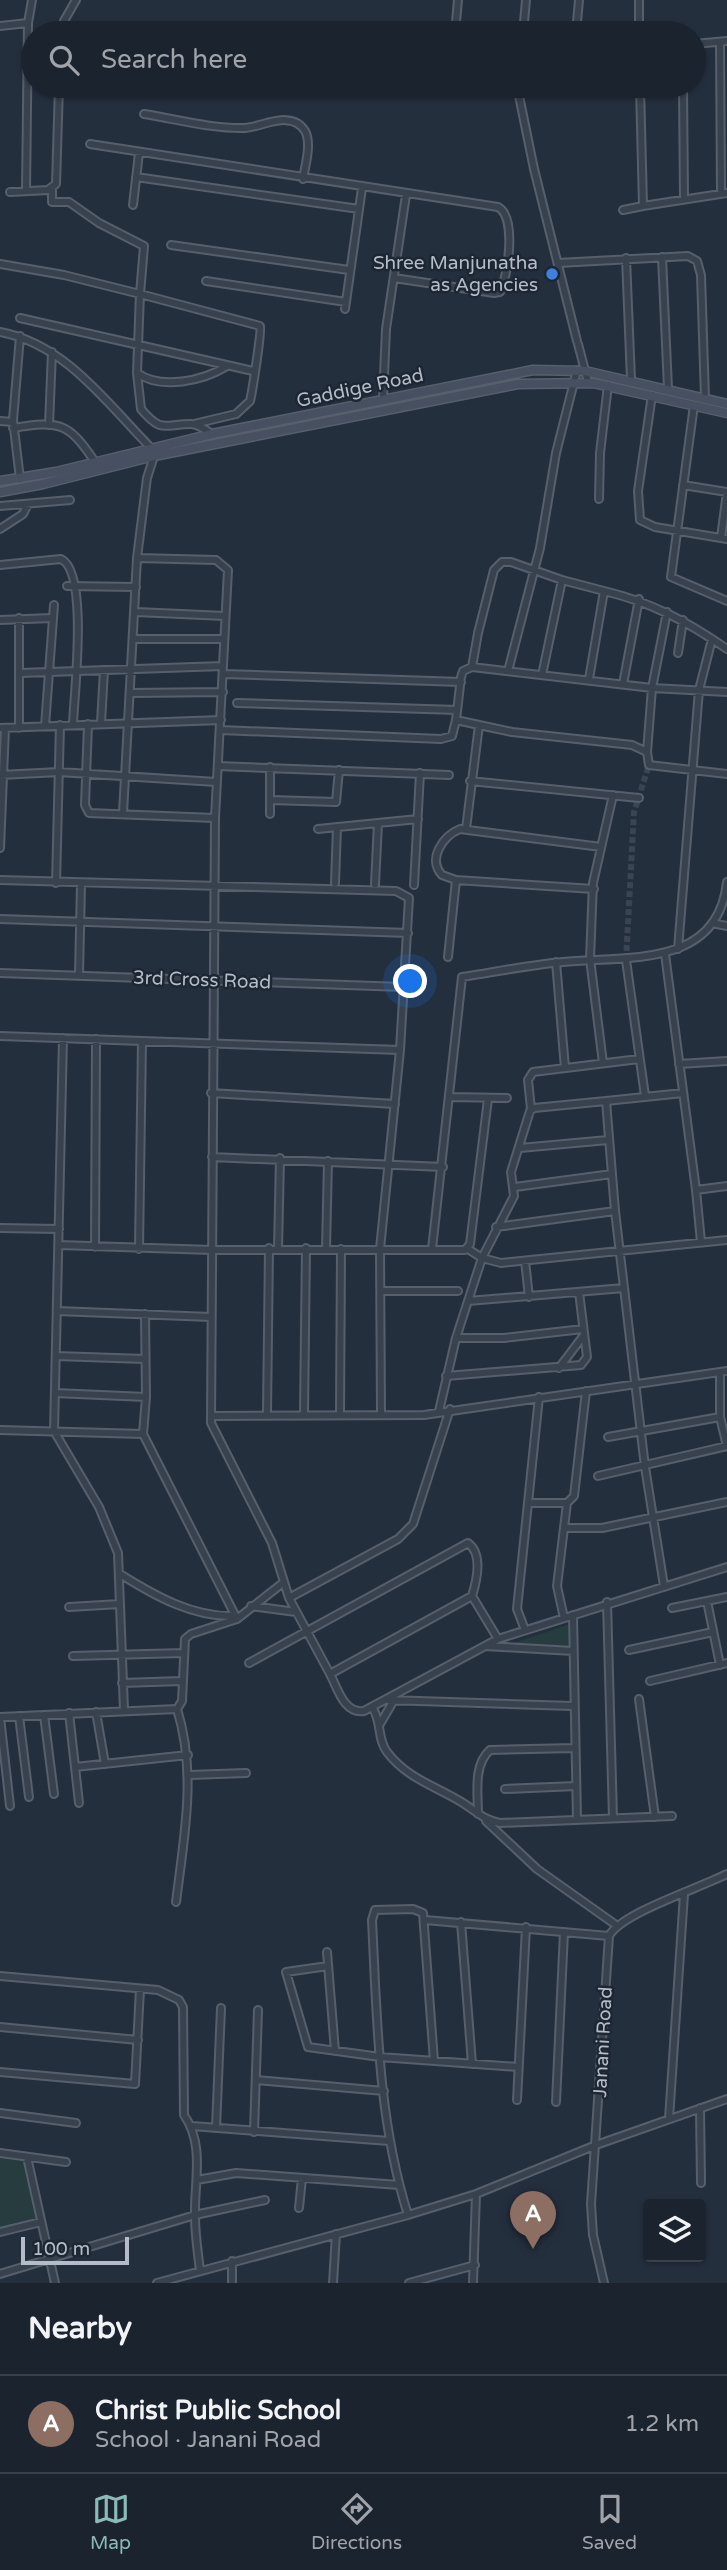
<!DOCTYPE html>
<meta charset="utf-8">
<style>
:root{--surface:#1b232e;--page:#242b36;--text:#f1f3f6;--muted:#a0a4aa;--line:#39404a;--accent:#8bbbb9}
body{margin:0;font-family:"Varela Round",sans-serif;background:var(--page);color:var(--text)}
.controls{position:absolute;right:21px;bottom:21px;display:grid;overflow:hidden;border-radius:7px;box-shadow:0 2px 5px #0004}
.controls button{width:63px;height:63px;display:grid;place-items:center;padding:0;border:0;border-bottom:2px solid var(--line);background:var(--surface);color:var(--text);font:35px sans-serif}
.scale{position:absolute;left:21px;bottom:18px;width:108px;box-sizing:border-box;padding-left:7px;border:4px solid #b4bcc9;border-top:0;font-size:19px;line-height:24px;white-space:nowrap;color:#b4bcc9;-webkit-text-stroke:5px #1d2633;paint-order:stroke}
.you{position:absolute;left:411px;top:982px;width:24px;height:24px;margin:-18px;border:5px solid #fff;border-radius:50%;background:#1a73e8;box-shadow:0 0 0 10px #1a73e833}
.badge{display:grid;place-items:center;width:46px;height:46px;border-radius:50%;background:var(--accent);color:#fff;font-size:23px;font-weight:700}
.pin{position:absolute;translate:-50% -58px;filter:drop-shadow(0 2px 4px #0008)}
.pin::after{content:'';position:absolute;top:37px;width:24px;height:21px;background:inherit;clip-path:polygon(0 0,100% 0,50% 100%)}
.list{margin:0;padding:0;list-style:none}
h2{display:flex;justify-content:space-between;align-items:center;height:91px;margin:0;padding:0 28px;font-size:30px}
h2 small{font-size:23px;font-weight:400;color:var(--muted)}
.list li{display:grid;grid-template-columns:46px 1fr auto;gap:21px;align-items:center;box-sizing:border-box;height:98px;padding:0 28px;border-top:2px solid var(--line)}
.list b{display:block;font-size:26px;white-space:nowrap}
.list p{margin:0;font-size:23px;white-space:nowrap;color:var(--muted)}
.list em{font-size:23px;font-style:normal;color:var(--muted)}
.icon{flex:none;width:38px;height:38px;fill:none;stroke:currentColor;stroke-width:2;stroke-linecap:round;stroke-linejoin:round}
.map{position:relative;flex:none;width:727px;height:2283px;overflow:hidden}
.search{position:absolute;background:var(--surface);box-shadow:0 2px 5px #0004;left:21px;right:21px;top:21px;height:77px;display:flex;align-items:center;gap:18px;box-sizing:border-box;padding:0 24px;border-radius:38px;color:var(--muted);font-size:26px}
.sheet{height:189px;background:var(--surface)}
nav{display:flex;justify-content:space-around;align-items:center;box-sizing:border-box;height:98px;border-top:2px solid var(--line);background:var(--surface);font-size:19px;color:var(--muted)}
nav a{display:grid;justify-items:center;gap:4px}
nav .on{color:var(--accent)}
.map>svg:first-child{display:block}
</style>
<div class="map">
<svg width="727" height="2283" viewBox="0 0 727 2283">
<rect width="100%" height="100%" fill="#242f3e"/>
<path fill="#263c3f" d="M 570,1624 L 571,1646 L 508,1645 Z
M 0,2158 L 24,2161 L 37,2219 L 0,2229 Z"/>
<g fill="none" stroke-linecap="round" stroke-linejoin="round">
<path stroke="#3a4453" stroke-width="6" stroke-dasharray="6 3" stroke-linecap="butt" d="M 626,960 L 634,812 L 649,765"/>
<defs>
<path id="street" d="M 639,0 L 639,33
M 0,26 L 28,23
M 62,33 L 64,21 L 76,0
M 455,33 L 458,0
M 523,33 L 526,0
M 576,33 L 579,0
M 720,42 L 721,194
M 694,44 L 727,41
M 517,86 L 534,169 L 577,341
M 683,86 L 684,199
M 144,114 C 176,119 212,129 245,128 C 262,127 292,109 305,131 C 312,143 305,166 303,179
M 90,144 L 498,207 C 517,217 508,276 500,292 L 494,293 L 394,278
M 136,177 L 359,209
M 52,189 L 52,202 L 69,202 L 99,223 L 144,246 L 140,294 L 260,326 C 262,330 252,393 250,401 L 236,414 L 194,424
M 26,191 L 28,23 L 32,0
M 10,192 L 48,190 L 56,184 L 59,86
M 133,205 L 139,153
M 643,206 L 727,193
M 623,210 L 643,206 L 640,86
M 171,245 L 349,270
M 662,257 L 668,388
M 626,258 L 631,380
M 558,263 L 688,256 L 697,261 L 701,275 L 705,398
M 0,264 L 64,275 L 140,294 L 137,373 L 141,409 C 162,434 164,424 191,424 C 198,424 206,430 212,434
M 206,281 L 346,302
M 345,309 L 362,188
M 20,318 L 253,371
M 0,332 C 65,344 106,402 150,447 L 154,456 L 147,478 L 137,558 L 123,813
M 578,344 L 588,382
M 137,373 C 161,390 203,381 227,366
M 652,395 L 638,491 L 640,520 L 655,527 L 727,539
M 383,399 L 386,329 L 406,195
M 694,405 L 671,577 L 727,601
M 0,421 L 13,422
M 49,425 L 52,352
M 13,428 C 60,420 69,423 95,462
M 20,479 L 13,420 L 20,336
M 683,485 L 727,492 L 721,538
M 599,499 L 600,453 L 608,385
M 0,506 L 70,500
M 0,529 L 23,514 L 28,504
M 137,558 L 216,560 L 228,570 L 215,818 L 211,1423 L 272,1543 L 289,1598 L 330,1674
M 0,565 L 61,559 C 89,572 74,694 73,724
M 562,580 L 604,591
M 67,586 L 136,587
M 136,612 L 225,616
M 19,618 L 19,728
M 0,620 L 52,618
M 134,639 L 224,639
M 678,653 L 683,620
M 472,667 L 478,633 L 494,570 L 502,562 L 511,562 L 562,580 L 542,675
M 508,671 L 540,548 L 556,453 L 577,370
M 20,673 L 223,666
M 224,674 L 461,682
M 589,679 L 604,591 C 651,602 688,622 727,649
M 623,684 L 639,599
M 131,693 L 223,692
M 237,703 L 457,710
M 456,720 L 461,677 L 463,671 L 472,667 L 652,688 L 727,692
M 101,723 L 104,670
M 88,724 L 85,805 L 89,813 L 215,818
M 45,726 L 54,605
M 0,728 L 221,720
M 221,730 L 441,739 L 452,736 L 456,720 L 512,732 L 632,745 L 647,752 L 649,765 L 727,774
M 647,752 L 652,688 L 667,612
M 218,766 L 449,775
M 0,775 L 59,772 L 216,782
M 470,781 L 639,798
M 270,800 L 336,802 L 339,770
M 270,814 L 270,767
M 318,829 L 418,819
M 466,829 L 479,725
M 0,848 L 5,728
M 0,880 L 396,891 L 409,898 L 400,1050 L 380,1249 L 381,1413
M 56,883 L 60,725
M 335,883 L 337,827
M 375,884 L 378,823
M 414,885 L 420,773
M 594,889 L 456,880 L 442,875 C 427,859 443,836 460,829 L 601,847
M 0,919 L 408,933
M 712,923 L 727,926
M 678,949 L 699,690 L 712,639
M 665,954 L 696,1190 L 727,1186
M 448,957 L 456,880
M 626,960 L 645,1096
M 556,962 L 565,1068
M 0,973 L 403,987
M 79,975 L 81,884
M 0,1036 L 400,1050
M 63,1038 L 54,1431 L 99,1507 L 118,1553 L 124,1710
M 603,1063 L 590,959 L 593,883 L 613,795
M 679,1064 L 727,1061
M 211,1093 L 395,1104
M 449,1097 L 507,1098
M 606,1101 L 534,1108 L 530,1111 L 511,1172 L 514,1196 L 482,1258 L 468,1301 L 624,1288
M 531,1109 L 528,1080 L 533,1072 L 639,1059
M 520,1148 L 608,1140
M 212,1157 L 443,1167
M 515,1187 L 612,1174
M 696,1190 L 701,1242
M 496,1227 L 615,1211
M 0,1228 L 59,1229
M 59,1245 L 212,1250 L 465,1250 L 470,1244 L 488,1099
M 95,1247 L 96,1039
M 139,1249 L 142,1041
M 278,1249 L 280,1158
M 326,1249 L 328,1161
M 432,1249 L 462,977 C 495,972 529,965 563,962 C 625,956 718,969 727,882
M 468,1249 L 482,1258 L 501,1263 L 727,1240
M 525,1261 L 529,1297
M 382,1291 L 458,1291
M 468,1301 L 456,1338 L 504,1338 L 583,1329
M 57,1311 L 211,1317
M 145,1314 L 146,1397 L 143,1434 L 237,1619
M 56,1356 L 145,1359
M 559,1368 L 584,1335
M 446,1376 L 581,1365 L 587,1357 L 579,1292
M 55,1393 L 146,1397
M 439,1411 L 456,1338
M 267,1414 L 269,1248
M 304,1414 L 306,1248
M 340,1414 L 341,1249
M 211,1416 L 424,1415 L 727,1371
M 0,1430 L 143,1434
M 608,1437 L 720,1417
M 598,1476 L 727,1446 L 720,1417 L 720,1375
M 528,1503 L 567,1503 L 574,1496 L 586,1391
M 565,1528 L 602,1528 L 727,1502
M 120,1574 C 155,1596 194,1618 236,1616
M 664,1586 L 645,1467 L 615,1211 L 606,1101 L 683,1093
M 289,1598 L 398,1539 L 413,1524 L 450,1409
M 707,1601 L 720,1665
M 607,1602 L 613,1818
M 251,1606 L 296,1612
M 69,1607 L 120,1604
M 672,1608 L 727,1597
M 573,1615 L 577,1820
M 564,1618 L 557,1586 L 567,1503
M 525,1630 L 517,1609 L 539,1397
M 498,1639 L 472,1596 L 330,1674 C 338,1689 344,1714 364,1711 L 498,1639 L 727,1567
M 486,1646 L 573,1651
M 629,1650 L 713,1632
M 73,1656 L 183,1653
M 249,1663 L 468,1543 C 483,1554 477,1580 472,1596
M 650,1681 L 727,1663
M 122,1683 L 182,1681
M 639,1699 L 655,1817
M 388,1700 L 573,1706
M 372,1707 C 382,1721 377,1739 387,1752 C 406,1777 432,1785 458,1800 C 473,1808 482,1820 500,1823 L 672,1816
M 96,1712 L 105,1764
M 69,1713 L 79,1803
M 44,1715 L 54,1794
M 19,1716 L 29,1797
M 380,1724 L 394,1700
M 75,1767 L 188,1755
M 190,1775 L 246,1773
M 505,1789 L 576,1786
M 10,1806 L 0,1717 L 177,1709 L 182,1701 L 185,1639 L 191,1634 L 237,1619 L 284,1582
M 478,1814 C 478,1793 473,1765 490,1750 L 574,1748
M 486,1821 L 537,1869 L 616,1925
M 176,1902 C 184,1837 197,1773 177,1709
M 425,1920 L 609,1936
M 461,1922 L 472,2064
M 327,1952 L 335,2051
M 328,1966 L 286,1972 L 308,2047 L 380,2057 L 518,2067
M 0,1976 L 158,1990 L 179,2000 L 183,2007 L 184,2115 C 205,2145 194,2182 195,2216 C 195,2235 198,2253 200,2271
M 0,2027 L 138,2040
M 0,2072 L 135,2084 L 140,1989
M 256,2080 L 384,2091
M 517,2100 L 526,1927
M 556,2102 L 564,1932
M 700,2108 L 701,2183
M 0,2113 L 76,2123
M 669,2119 L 684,1894
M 192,2126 L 389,2141
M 216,2128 L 221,2008
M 254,2132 L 258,2010
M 0,2153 L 66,2162
M 27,2157 L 55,2283
M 197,2180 L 236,2173 L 399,2185
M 299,2208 L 302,2178
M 408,2215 C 378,2120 377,2019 372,1920 L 375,1910 L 413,1909 L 423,1913 L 434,2061
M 0,2232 L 41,2222
M 0,2274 L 195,2215 L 265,2200
M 157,2283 L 408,2215 L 476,2194 L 596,2145 L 727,2099
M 232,2283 L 232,2261
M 333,2283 L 336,2234
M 409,2283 L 475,2265
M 473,2283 L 476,2194
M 604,2283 L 593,2235 L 591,2204 L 609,1936 C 621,1913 700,1888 727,1874"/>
<path id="secondary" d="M 0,481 L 56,472 L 212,434 L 533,370 L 585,371 L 727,404
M 0,492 L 43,484 L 154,456 L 518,384 L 593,383 L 727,413"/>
</defs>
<use href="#street" stroke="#565f6c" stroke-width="10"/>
<use href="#secondary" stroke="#565f6c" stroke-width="11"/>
<use href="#street" stroke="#38414e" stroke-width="6"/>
<use href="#secondary" stroke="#465061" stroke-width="8"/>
</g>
<circle fill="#3f7fe0" stroke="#1d2633" stroke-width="2.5" cx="552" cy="274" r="7"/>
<g text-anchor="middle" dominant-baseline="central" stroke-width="5" stroke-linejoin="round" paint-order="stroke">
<g font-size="19" fill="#b4bcc9" stroke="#1d2633" text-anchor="end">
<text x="538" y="263">Shree Manjunatha<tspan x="538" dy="22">as Agencies</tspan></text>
</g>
<g font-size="19" fill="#b4bcc9" stroke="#1d2633">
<text transform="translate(360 388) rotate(-12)">Gaddige Road</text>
<text transform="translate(202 980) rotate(2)">3rd Cross Road</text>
<text transform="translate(603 2042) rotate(-87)">Janani Road</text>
</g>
</g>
</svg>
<div class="controls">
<button><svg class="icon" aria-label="layers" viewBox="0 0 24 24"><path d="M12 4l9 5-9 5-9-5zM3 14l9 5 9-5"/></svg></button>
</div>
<div class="scale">100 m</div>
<div class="you"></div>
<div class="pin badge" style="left:533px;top:2249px;background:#8d6e63">A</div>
<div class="search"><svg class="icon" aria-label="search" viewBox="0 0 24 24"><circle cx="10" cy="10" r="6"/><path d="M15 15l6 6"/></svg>Search here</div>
</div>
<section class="sheet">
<h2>Nearby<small></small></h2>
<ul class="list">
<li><span class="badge" style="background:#8d6e63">A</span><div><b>Christ Public School</b><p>School · Janani Road</p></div><em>1.2 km</em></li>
</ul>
</section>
<nav>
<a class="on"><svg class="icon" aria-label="map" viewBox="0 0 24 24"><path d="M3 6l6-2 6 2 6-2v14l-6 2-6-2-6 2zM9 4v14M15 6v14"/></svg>Map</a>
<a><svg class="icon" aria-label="directions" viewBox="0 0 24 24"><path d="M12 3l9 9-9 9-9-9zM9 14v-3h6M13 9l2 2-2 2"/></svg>Directions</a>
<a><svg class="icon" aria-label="saved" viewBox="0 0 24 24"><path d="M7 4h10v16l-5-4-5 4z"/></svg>Saved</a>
</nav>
